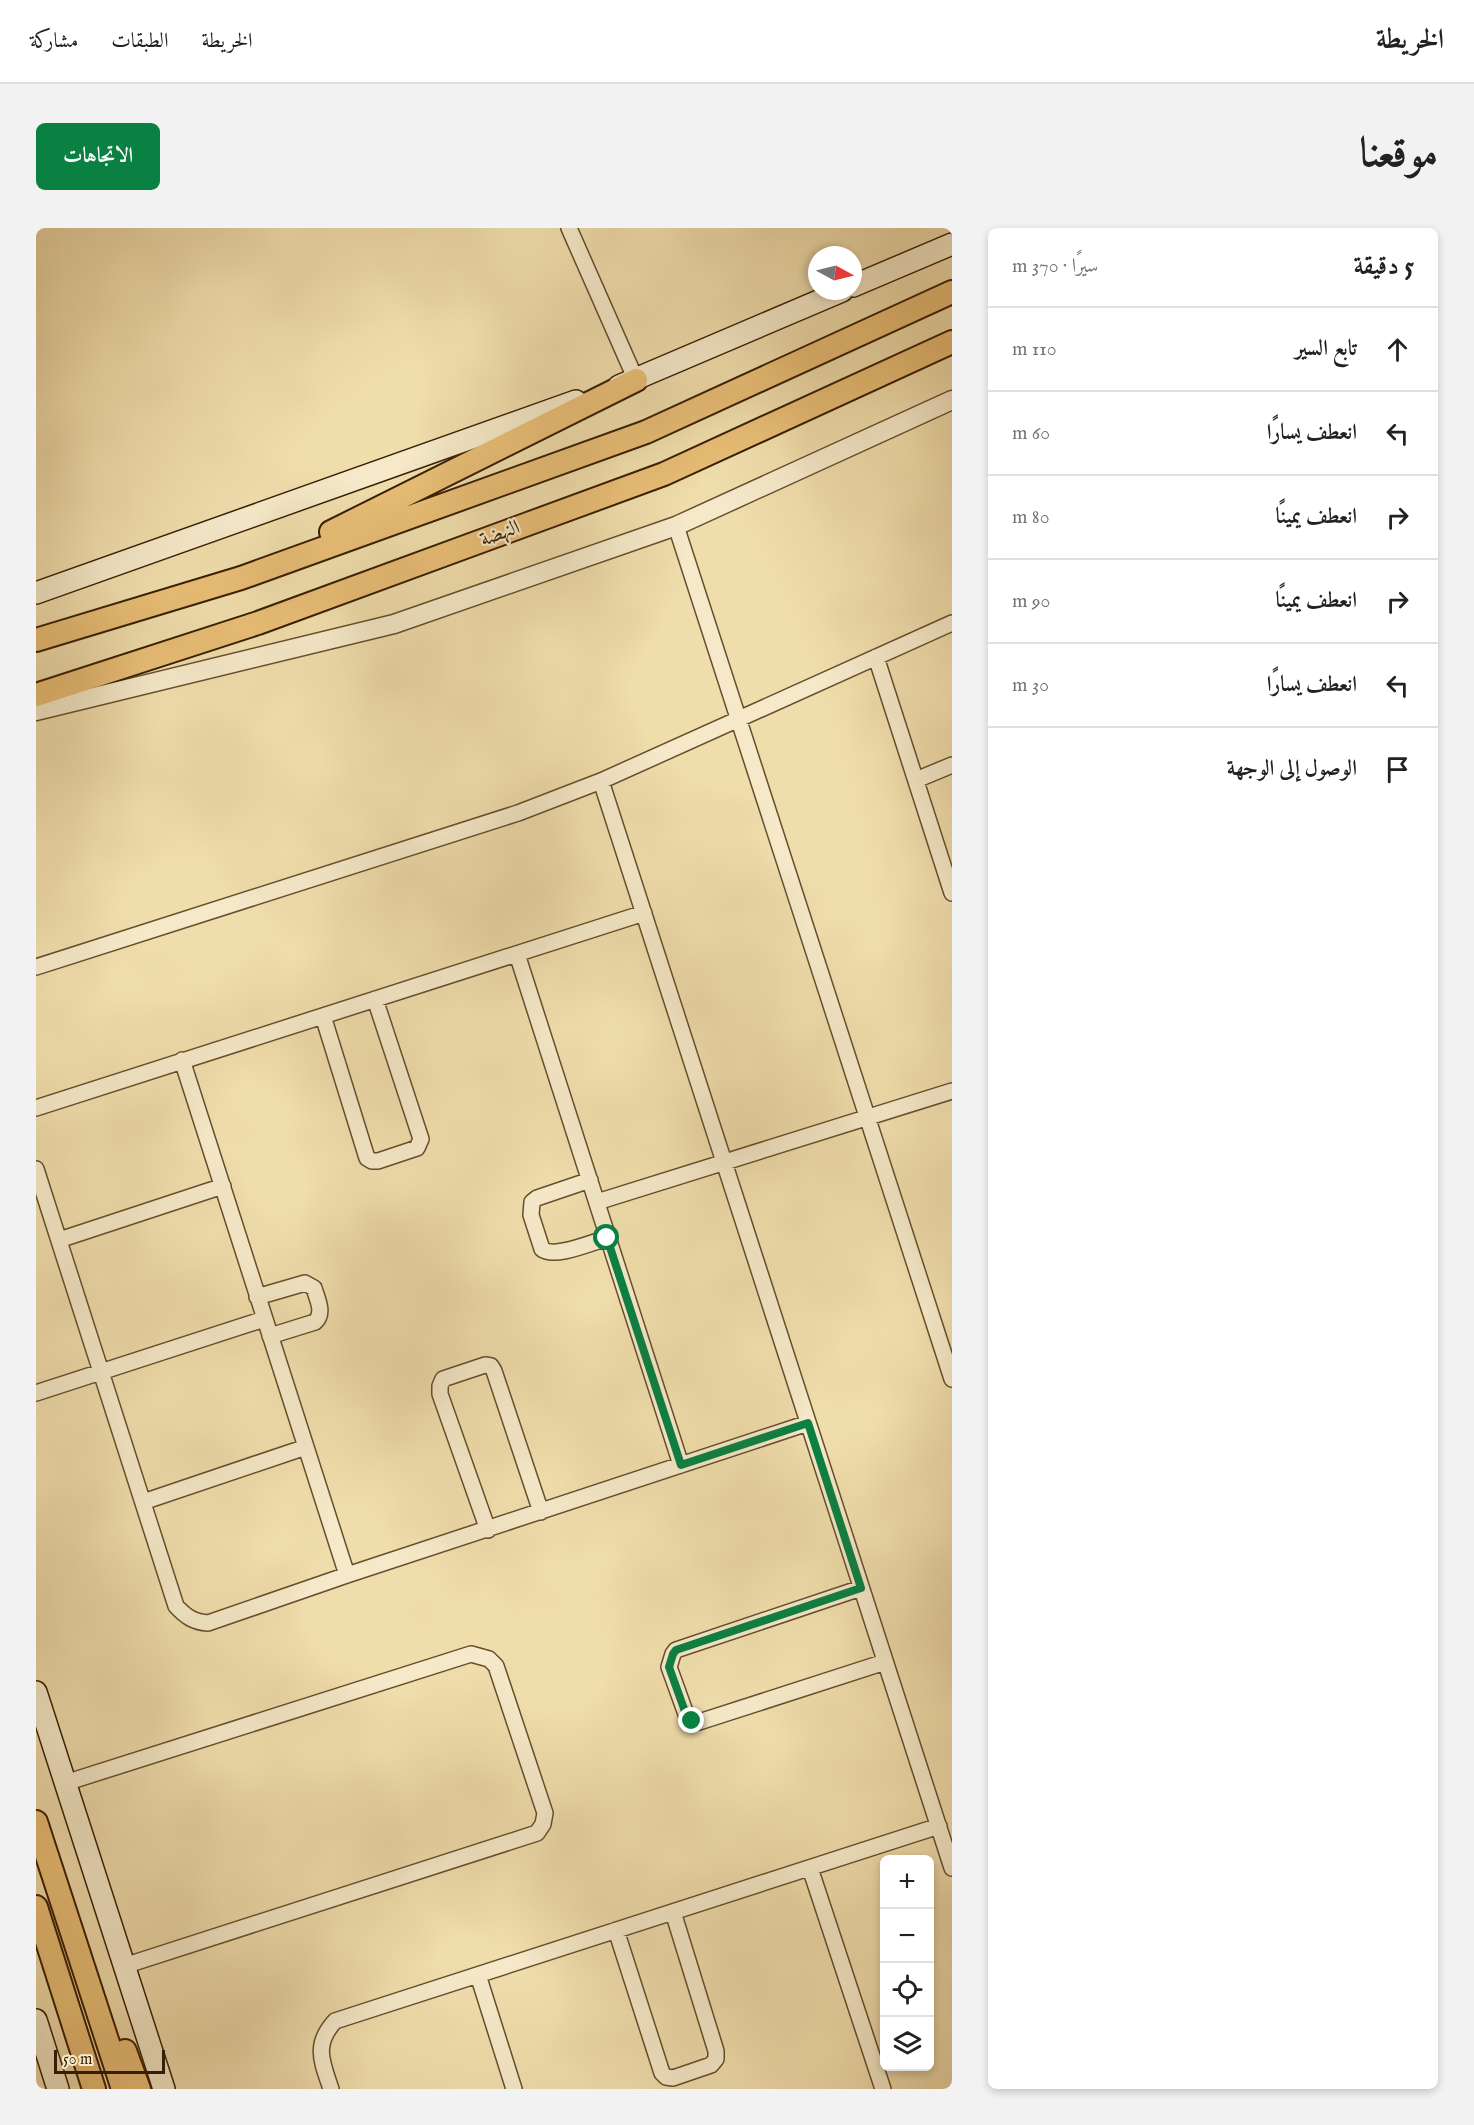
<!DOCTYPE html>
<html lang="ar">
<meta charset="utf-8">
<style>
:root{--surface:#fff;--page:#f2f2f2;--text:#222;--muted:#767676;--line:#e0e0e0;--accent:#0b8043}
body{margin:0;font-family:"IM FELL English",Amiri,serif;background:var(--page);color:var(--text);direction:rtl}
.controls{position:absolute;right:18px;bottom:18px;display:grid;overflow:hidden;border-radius:9px;box-shadow:0 3px 9px #0003}
.controls button{width:54px;height:54px;display:grid;place-items:center;padding:0;border:0;border-bottom:2px solid var(--line);background:var(--surface);color:var(--text);font:30px sans-serif}
.compass{position:absolute;left:772px;top:18px;width:54px;height:54px;border-radius:50%;background:var(--surface);box-shadow:0 3px 9px #0003;rotate:97deg}
.scale{position:absolute;left:18px;bottom:15px;width:111px;box-sizing:border-box;padding-left:6px;border:3px solid #381f03;border-top:0;font-size:16px;line-height:21px;white-space:nowrap;color:#381f03;-webkit-text-stroke:4px #f5e9c9;paint-order:stroke}
.stop{position:absolute;width:18px;height:18px;margin:-14px;border:4px solid #0b8043;border-radius:50%;background:#fff}
.stop.end{background:#0b8043;border-color:#fff;box-shadow:0 2px 6px #0008}
.list{margin:0;padding:0;list-style:none}
h2{display:flex;justify-content:space-between;align-items:center;height:78px;margin:0;padding:0 24px;font-size:26px}
h2 small{font-size:20px;font-weight:400;color:var(--muted)}
.list li{display:grid;grid-template-columns:39px 1fr auto;gap:18px;align-items:center;box-sizing:border-box;height:84px;padding:0 24px;border-top:2px solid var(--line)}
.list b{display:block;font-size:22px;white-space:nowrap}
.list em{font-size:20px;font-style:normal;color:var(--muted)}
.icon{flex:none;width:33px;height:33px;fill:none;stroke:currentColor;stroke-width:2;stroke-linecap:round;stroke-linejoin:round}
.map{position:relative;flex:none;width:916px;height:1861px;overflow:hidden;direction:ltr;border-radius:9px}
header{display:flex;align-items:center;gap:36px;box-sizing:border-box;height:84px;padding:0 30px;background:var(--surface);border-bottom:2px solid var(--line)}
header strong{font-size:28px}
nav{display:flex;gap:33px;margin-inline-start:auto;font-size:21px}
.intro{display:flex;align-items:center;justify-content:space-between;box-sizing:border-box;height:144px;padding:0 36px}
h1{margin:0;font-size:42px}
.button{padding:15px 27px;border-radius:9px;background:var(--accent);color:#fff;font-size:21px;font-weight:700}
main{display:flex;gap:36px;padding:0 36px}
aside{flex:1;background:var(--surface);border-radius:9px;box-shadow:0 3px 9px #0003}
.map>svg:first-child{display:block}
</style>
<header>
<strong>الخريطة</strong>
<nav><a>الخريطة</a><a>الطبقات</a><a>مشاركة</a></nav>
</header>
<div class="intro"><h1>موقعنا</h1><a class="button">الاتجاهات</a></div>
<main>
<aside>
<h2>5 دقيقة<small>سيرًا · 370 m</small></h2>
<ul class="list">
<li><svg class="icon" aria-label="ahead" viewBox="0 0 24 24"><path d="M12 20V5M6 11l6-6 6 6"/></svg><div><b>تابع السير</b></div><em>110 m</em></li>
<li><svg class="icon" aria-label="left" viewBox="0 0 24 24"><path d="M17 20v-9H6M10 6l-5 5 5 5"/></svg><div><b>انعطف يسارًا</b></div><em>60 m</em></li>
<li><svg class="icon" aria-label="right" viewBox="0 0 24 24"><path d="M7 20v-9h11M14 6l5 5-5 5"/></svg><div><b>انعطف يمينًا</b></div><em>80 m</em></li>
<li><svg class="icon" aria-label="right" viewBox="0 0 24 24"><path d="M7 20v-9h11M14 6l5 5-5 5"/></svg><div><b>انعطف يمينًا</b></div><em>90 m</em></li>
<li><svg class="icon" aria-label="left" viewBox="0 0 24 24"><path d="M17 20v-9H6M10 6l-5 5 5 5"/></svg><div><b>انعطف يسارًا</b></div><em>30 m</em></li>
<li><svg class="icon" aria-label="arrive" viewBox="0 0 24 24"><path d="M6 21V4h12l-3 4 3 4H6"/></svg><div><b>الوصول إلى الوجهة</b></div></li>
</ul>
</aside>
<div class="map">
<svg width="916" height="1861" viewBox="0 0 916 1861">
<rect width="100%" height="100%" fill="#f0ddac"/>
<filter id="stains"><feTurbulence type="fractalNoise" baseFrequency=".00333" numOctaves="4"/><feColorMatrix values="0 0 0 0 .2 0 0 0 0 .09 0 0 0 0 .02 0 0 0 .5 -.17"/></filter>
<radialGradient id="worn" r=".72"><stop offset=".6" stop-color="#630" stop-opacity="0"/><stop offset="1" stop-color="#630" stop-opacity=".3"/></radialGradient>
<g fill="none" stroke-linecap="round" stroke-linejoin="round">
<defs>
<path id="minor" d="M 533,0 L 600,152
M 640,298 L 916,1151
M 840,429 L 916,665
M 880,552 L 916,537
M 565,553 L 916,1640
M 481,726 L 645,1237
M 0,739 L 482,585 L 565,553 L 916,395
M 287,788 L 331,930 L 336,933 L 342,933 L 381,920 L 385,911 L 339,771
M 146,832 L 311,1347
M 0,880 L 608,685
M 0,941 L 140,1378 C 150,1389 158,1394 172,1395 L 311,1347 L 772,1195
M 554,952 L 501,970 L 496,974 L 495,987 L 506,1021 C 518,1031 557,1014 571,1010
M 561,974 L 916,863
M 23,1012 L 187,958
M 221,1069 L 269,1055 L 278,1060 C 281,1071 289,1085 279,1094 L 234,1108
M 0,1165 L 228,1091
M 107,1274 L 270,1219
M 452,1302 L 404,1166 L 404,1158 L 407,1151 L 449,1137 L 455,1138 L 458,1143 L 505,1284
M 825,1360 L 640,1422 L 637,1426 L 633,1439 L 651,1489 L 656,1493 L 663,1494 L 849,1434
M 29,1555 L 435,1426 L 453,1431 L 460,1438 L 509,1585 L 507,1596 L 501,1605 L 88,1738
M 774,1640 L 847,1861
M 580,1702 L 626,1845 L 630,1849 L 637,1850 L 675,1837 L 680,1831 L 680,1823 L 637,1684
M 442,1747 L 478,1861
M 295,1861 C 286,1834 277,1817 299,1793 L 903,1598"/>
<path id="tertiary" d="M 0,483 L 358,396 L 640,298 L 916,172"/>
<path id="secondary" d="M 817,58 L 916,16
M 583,158 L 806,63
M 0,365 L 540,173
M 0,1464 L 128,1861
M 0,1792 L 22,1861"/>
<path id="primary" d="M 295,304 L 600,152
M 0,412 L 205,350 L 610,204 L 916,64
M 0,467 L 222,395 L 628,246 L 916,114
M 0,1594 L 87,1861
M 0,1679 L 58,1861
M 89,1823 L 103,1861"/>
</defs>
<use href="#minor" stroke="#664e2d" stroke-width="18"/>
<use href="#tertiary" stroke="#664e2d" stroke-width="21"/>
<use href="#secondary" stroke="#381f03" stroke-width="24"/>
<use href="#primary" stroke="#381f03" stroke-width="26"/>
<use href="#minor" stroke="#f5e9c9" stroke-width="15"/>
<use href="#tertiary" stroke="#f5e9c9" stroke-width="18"/>
<use href="#secondary" stroke="#f5e9c9" stroke-width="21"/>
<use href="#primary" stroke="#e8be76" stroke-width="22"/>
</g>
<g fill="none" stroke-linecap="round" stroke-linejoin="round">
<path stroke="#0b8043" stroke-width="8" d="M 571,1010 L 645,1237 L 772,1195 L 825,1360 L 640,1422 L 637,1426 L 633,1439 L 651,1489 L 656,1493"/>
</g>
<g text-anchor="middle" dominant-baseline="central" stroke-width="4.5" stroke-linejoin="round" paint-order="stroke">
<g font-size="21" fill="#381f03" stroke="#f5e9c9">
<text transform="translate(464 306) rotate(-20)">النهضة</text>
</g>
</g>
<rect width="100%" height="100%" filter="url(#stains)"/>
<rect width="100%" height="100%" fill="url(#worn)"/>
</svg>
<div class="controls">
<button>+</button>
<button>−</button>
<button><svg class="icon" aria-label="locate" viewBox="0 0 24 24"><circle cx="12" cy="12" r="6"/><path d="M12 2v4M12 18v4M2 12h4M18 12h4"/></svg></button>
<button><svg class="icon" aria-label="layers" viewBox="0 0 24 24"><path d="M12 4l9 5-9 5-9-5zM3 14l9 5 9-5"/></svg></button>
</div>
<svg class="compass" viewBox="-18 -18 36 36"><path d="M0-13l5 13h-10z" fill="#e53935"/><path d="M0 13l5-13h-10z" fill="#767676"/></svg>
<div class="scale">50 m</div>
<div class="stop" style="left:571px;top:1010px"></div>
<div class="stop end" style="left:656px;top:1493px"></div>
</div>
</main>
